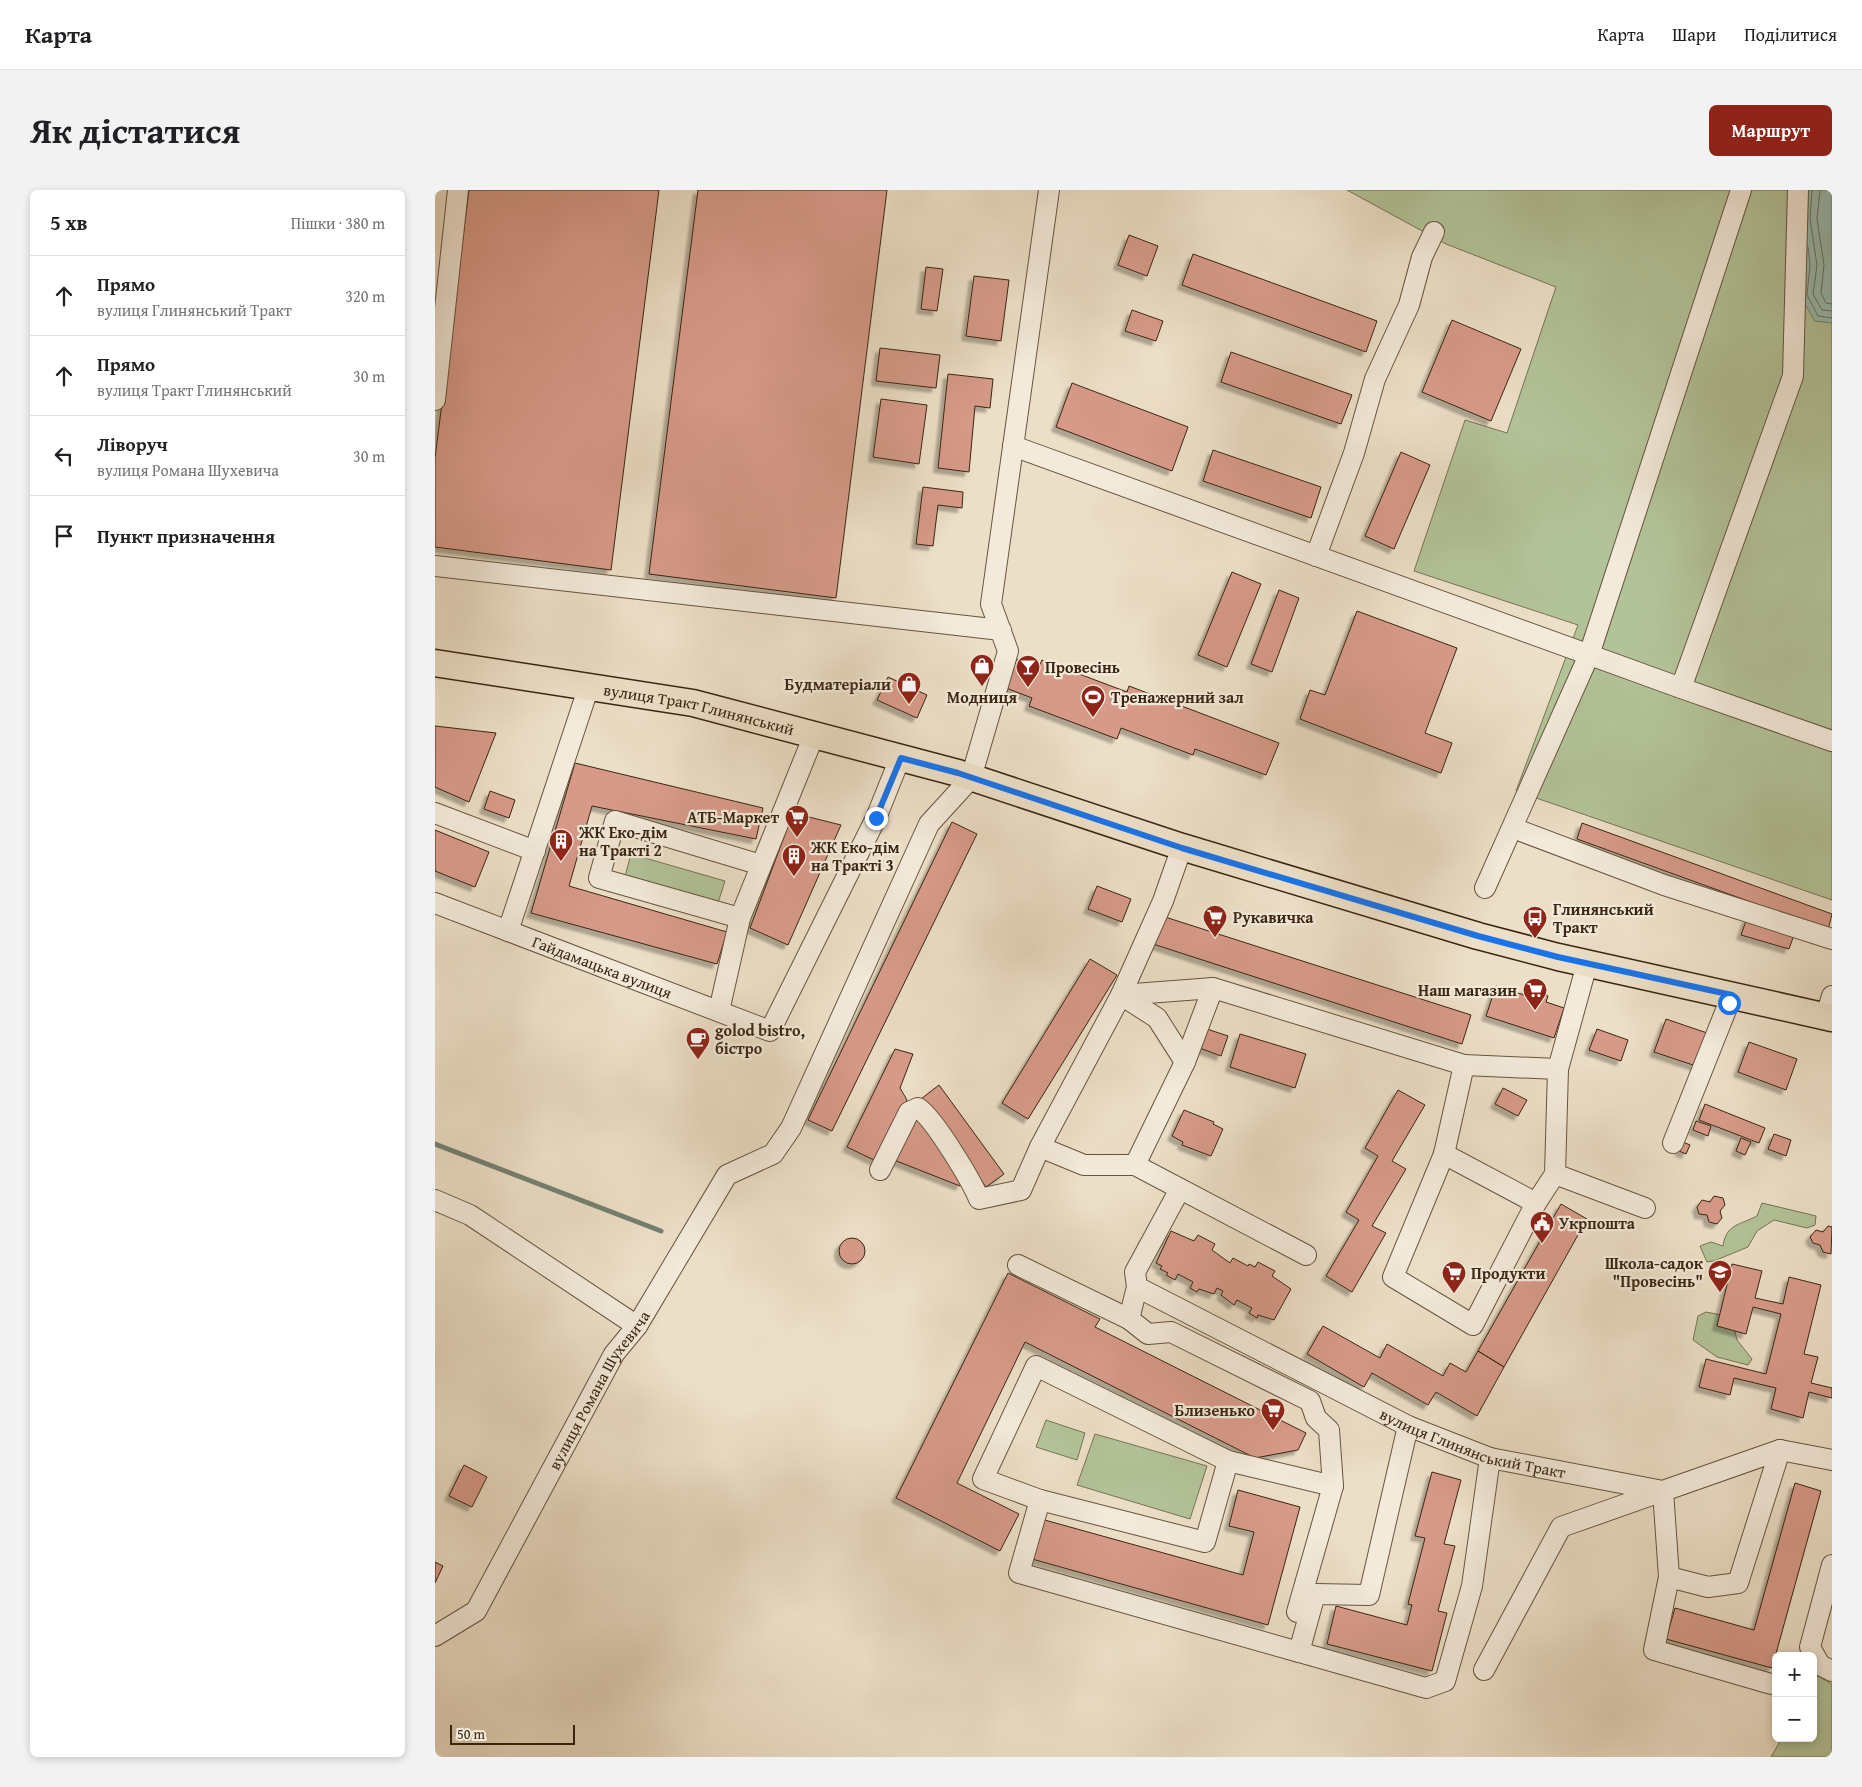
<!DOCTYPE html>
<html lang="uk">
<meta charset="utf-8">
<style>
:root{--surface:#fff;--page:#f2f2f2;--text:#202124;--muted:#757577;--line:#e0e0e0;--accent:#8f2418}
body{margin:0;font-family:"Gentium Book Plus",serif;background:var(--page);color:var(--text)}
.controls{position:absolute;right:15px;bottom:15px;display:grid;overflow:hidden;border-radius:8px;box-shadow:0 2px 8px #0003}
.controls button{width:45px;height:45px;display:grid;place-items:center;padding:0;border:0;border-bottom:1px solid var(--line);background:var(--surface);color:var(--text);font:25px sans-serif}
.scale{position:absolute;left:15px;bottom:12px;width:125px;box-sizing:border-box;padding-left:5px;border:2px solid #3b2511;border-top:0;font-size:14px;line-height:18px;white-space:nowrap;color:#3b2511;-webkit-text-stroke:4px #f3eadb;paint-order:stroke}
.stop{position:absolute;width:15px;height:15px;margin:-11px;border:4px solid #1a73e8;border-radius:50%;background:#fff}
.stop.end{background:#1a73e8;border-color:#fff;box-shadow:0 1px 5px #0008}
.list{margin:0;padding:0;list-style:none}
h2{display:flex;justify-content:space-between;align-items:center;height:65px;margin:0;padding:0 20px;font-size:21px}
h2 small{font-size:16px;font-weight:400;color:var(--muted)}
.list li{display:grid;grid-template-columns:32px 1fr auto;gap:15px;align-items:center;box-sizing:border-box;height:80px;padding:0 20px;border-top:1px solid var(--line)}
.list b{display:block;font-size:19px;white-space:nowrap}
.list p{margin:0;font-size:16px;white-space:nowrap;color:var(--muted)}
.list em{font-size:16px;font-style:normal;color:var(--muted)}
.icon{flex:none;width:28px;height:28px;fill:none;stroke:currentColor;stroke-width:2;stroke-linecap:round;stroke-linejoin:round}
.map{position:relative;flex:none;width:1397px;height:1567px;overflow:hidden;border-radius:8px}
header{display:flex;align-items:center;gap:30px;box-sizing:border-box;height:70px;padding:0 25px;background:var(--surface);border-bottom:1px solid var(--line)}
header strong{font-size:24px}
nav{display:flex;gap:28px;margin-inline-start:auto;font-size:18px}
.intro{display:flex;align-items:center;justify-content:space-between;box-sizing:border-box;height:120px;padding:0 30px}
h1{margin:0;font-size:35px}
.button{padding:12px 22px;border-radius:8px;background:var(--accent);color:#fff;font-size:18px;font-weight:700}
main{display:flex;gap:30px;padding:0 30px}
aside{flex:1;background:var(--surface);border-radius:8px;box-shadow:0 2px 8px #0003}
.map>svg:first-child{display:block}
</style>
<header>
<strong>Карта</strong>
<nav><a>Карта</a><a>Шари</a><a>Поділитися</a></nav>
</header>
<div class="intro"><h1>Як дістатися</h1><a class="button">Маршрут</a></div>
<main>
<aside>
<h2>5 хв<small>Пішки · 380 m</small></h2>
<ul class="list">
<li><svg class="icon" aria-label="ahead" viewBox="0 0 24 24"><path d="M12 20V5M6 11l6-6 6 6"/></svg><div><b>Прямо</b><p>вулиця Глинянський Тракт</p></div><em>320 m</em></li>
<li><svg class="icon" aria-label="ahead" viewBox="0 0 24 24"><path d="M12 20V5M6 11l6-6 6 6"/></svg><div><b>Прямо</b><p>вулиця Тракт Глинянський</p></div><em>30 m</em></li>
<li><svg class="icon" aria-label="left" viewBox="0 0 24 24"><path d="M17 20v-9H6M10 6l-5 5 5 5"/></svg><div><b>Ліворуч</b><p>вулиця Романа Шухевича</p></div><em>30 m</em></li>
<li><svg class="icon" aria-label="arrive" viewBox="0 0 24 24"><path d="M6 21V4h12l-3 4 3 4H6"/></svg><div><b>Пункт призначення</b></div></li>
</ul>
</aside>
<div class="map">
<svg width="1397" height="1567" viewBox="0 0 1397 1567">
<defs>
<filter id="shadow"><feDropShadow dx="-4.5" dy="4.5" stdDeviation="1" flood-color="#0004"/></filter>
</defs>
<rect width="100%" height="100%" fill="#ecdfc7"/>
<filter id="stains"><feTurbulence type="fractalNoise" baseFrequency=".004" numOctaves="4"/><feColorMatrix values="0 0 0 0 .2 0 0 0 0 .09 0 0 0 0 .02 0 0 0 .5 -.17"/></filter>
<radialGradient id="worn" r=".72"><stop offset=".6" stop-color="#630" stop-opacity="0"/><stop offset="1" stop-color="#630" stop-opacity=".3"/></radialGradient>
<path fill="#b3c399" stroke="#777455" d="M 912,0 L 1397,0 L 1397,710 L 1081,601 L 1143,435 L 979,381 L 1030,230 L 1072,243 L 1121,97 L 1011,54 Z
M 196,664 L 290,691 L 282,716 L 189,690 Z
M 1327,1013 L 1381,1026 L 1380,1035 L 1372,1038 L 1339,1030 L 1322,1041 L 1313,1057 L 1279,1071 L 1272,1072 L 1265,1056 L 1276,1052 L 1288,1056 C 1291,1034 1305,1035 1322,1026 Z
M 1271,1122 L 1286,1125 L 1299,1138 L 1302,1150 L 1317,1169 L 1313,1175 L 1282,1167 L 1258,1150 L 1263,1126 Z
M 611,1230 L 650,1243 L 642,1270 L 601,1257 Z
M 660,1244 L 772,1276 L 755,1329 L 642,1295 Z
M 1383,1486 L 1397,1494 L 1397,1567 L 1336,1567 L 1347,1548 L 1378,1548 L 1378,1494 Z"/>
<path fill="#99bdb3" stroke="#738072" d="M 1366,0 L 1397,0 L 1397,133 L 1380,131 L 1366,107 Z"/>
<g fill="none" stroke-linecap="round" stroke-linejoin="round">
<path stroke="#6a7162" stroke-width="1" d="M 1377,0 L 1375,29 L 1382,75 L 1378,104 L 1387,120 L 1397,121
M 1385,0 L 1382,29 L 1389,75 L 1386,103 L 1391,113 L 1397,114
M 1373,57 L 1375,75 L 1372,105 L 1383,126 L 1397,128"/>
<path stroke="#738072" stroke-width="5" d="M 0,954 L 226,1041"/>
</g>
<path fill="#d79a89" stroke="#3b2511" filter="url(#shadow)" d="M 34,0 L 224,0 L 176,380 L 0,357 L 0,268 Z
M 263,0 L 452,0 L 401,408 L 214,384 Z
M 694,45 L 723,56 L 712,86 L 683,75 Z
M 758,64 L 942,131 L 931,162 L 747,95 Z
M 491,77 L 508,79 L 502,121 L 486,119 Z
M 539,86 L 574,90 L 566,151 L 531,146 Z
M 697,120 L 728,131 L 721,151 L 690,141 Z
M 1017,130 L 1086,159 L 1056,231 L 987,202 Z
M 445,158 L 505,165 L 501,198 L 441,191 Z
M 796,162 L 917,205 L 906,234 L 786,192 Z
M 513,184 L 558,189 L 555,218 L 540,216 L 534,282 L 503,278 Z
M 637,193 L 753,237 L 737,281 L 621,237 Z
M 446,209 L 492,215 L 484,274 L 438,267 Z
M 778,260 L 886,297 L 876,328 L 768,291 Z
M 966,262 L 995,275 L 959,359 L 930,346 Z
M 488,297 L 528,302 L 527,318 L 503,315 L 498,356 L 481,354 Z
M 797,382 L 826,394 L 792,477 L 763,465 Z
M 844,400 L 864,408 L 837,482 L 816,474 Z
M 922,421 L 1022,458 L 990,543 L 1017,553 L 1006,583 L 865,529 L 875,500 L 890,505 Z
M 582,469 L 604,477 L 607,470 L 692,502 L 694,496 L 844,553 L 831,585 L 760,559 L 758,565 L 686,538 L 682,549 L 594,516 L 597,508 L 571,498 Z
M 453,487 L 492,505 L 482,528 L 442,510 Z
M 0,536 L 61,543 L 34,612 L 0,597 Z
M 140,573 L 328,618 L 321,649 L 157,616 L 134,696 L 292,742 L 282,774 L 96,723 Z
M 55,601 L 80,610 L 74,628 L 49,619 Z
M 358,623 L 406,635 L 353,755 L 315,738 Z
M 517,632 L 542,644 L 397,941 L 373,930 Z
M 1147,633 L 1397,724 L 1393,740 L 1142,649 Z
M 0,640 L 54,662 L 40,697 L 0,681 Z
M 662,696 L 696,709 L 687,732 L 653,719 Z
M 727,726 L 1036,825 L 1027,854 L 718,754 Z
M 1312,728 L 1360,742 L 1354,759 L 1306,745 Z
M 655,769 L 682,785 L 593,929 L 567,913 Z
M 1061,796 L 1089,805 L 1091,798 L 1113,806 L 1111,812 L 1129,818 L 1119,848 L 1051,826 Z
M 1231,829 L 1278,845 L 1267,878 L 1219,862 Z
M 769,838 L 793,846 L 786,866 L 762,857 Z
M 1162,839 L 1193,850 L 1186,871 L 1154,860 Z
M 805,844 L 871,864 L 860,898 L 795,877 Z
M 1314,852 L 1362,869 L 1351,900 L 1303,882 Z
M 460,859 L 478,864 L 465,898 L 472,910 L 441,971 L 412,957 Z
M 504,895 L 569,984 L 551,997 L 486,909 Z
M 1068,898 L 1092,910 L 1083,926 L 1060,914 Z
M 963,900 L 990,915 L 957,971 L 971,979 L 937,1036 L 951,1043 L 917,1102 L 891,1086 L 924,1030 L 911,1022 L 943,966 L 930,958 Z
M 1270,914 L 1330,938 L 1324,953 L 1264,930 Z
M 749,920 L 779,932 L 778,934 L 788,939 L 776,966 L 747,955 L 748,952 L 737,946 Z
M 479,928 L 494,935 L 528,991 L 525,996 L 459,970 Z
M 1261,931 L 1276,936 L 1273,946 L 1258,940 Z
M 1339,944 L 1356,950 L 1351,966 L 1333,959 Z
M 1306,948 L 1316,952 L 1310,965 L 1301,961 Z
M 1248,952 L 1255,955 L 1251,964 L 1244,961 Z
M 1279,1006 L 1288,1008 L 1290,1015 L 1285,1021 L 1287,1028 L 1282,1034 L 1274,1032 L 1272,1025 L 1264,1024 L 1262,1017 L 1267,1010 L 1275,1012 Z
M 1126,1014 L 1152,1029 L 1069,1177 L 1043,1161 Z
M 1393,1036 L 1397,1037 L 1396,1064 L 1388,1062 L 1385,1055 L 1378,1053 L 1375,1047 L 1381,1040 L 1388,1042 Z
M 736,1041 L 759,1051 L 763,1045 L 780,1054 L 777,1060 L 795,1073 L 798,1068 L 813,1076 L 814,1074 L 820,1077 L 823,1072 L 840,1081 L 837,1086 L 856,1099 L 839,1130 L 823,1125 L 822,1128 L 814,1123 L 817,1118 L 802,1110 L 799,1115 L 786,1105 L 788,1101 L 782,1098 L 779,1104 L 764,1099 L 762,1102 L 755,1098 L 758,1092 L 743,1084 L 740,1090 L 731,1085 L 733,1083 L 725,1079 L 727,1076 L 721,1073 Z
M404 1061a13 13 0 1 1 26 0a13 13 0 1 1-26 0Z
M 1297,1074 L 1327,1081 L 1320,1108 L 1348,1114 L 1354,1087 L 1386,1095 L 1369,1164 L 1383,1167 L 1376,1193 L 1397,1198 L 1397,1208 L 1374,1202 L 1368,1228 L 1336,1219 L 1341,1198 L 1299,1188 L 1295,1205 L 1264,1197 L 1271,1169 L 1331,1184 L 1346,1124 L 1318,1117 L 1311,1144 L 1282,1136 Z
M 573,1083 L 665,1129 L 660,1137 L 871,1243 L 863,1260 L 820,1268 L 590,1152 L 522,1293 L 584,1324 L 565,1361 L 461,1308 Z
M 888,1136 L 945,1168 L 952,1154 L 1008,1186 L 1015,1173 L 1031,1182 L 1043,1161 L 1069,1177 L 1042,1226 L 1001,1202 L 993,1215 L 937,1183 L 929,1197 L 872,1164 Z
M 29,1275 L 52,1287 L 37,1317 L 14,1306 Z
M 997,1282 L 1026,1290 L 1009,1354 L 1020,1356 L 1003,1421 L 1012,1423 L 997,1481 L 892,1454 L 901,1416 L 972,1435 L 977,1415 L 973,1414 L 990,1348 L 980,1346 Z
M 1360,1293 L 1386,1301 L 1337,1478 L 1231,1449 L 1240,1418 L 1319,1440 Z
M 803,1300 L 865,1317 L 833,1435 L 597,1369 L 606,1329 L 808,1385 L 819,1342 L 794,1336 Z
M 0,1372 L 8,1376 L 0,1393 Z"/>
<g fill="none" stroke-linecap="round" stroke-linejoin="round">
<defs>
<g id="minor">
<path d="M 0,210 L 23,0"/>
<path d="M 578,256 L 1246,498 L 1397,551"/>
<path d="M 881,366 L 919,263 L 940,189 L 974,115 L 987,67 L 999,42"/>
<path d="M 0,376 L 566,440"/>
<path d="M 1246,498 L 1358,186 L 1363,0"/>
<path d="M 0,623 L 100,661"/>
<path d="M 1078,638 L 1229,695 L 1397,749"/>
<path d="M 747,657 L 728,711 L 686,805 L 722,828 L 750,872 L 700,975 L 871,1065"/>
<path d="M 1050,698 L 1154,465 L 1306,0"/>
<path id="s1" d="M 0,713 L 335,841 L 441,628 L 465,568"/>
<path d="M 305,728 L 164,688 L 180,631 L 326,675"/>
<path d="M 73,741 L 154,496"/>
<path d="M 284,821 L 305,728 L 379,545"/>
<path d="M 1391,826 L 1397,806"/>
<path d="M 750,872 L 778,798"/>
<path d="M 1238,953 L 1297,805"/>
<path d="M 605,957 L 649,975 L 700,975"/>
<path d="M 1009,964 L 1101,1013 L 1038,1135 L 958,1087 Z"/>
<path d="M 1009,964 L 1029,875 L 1123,879 L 1152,774"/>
<path d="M 445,980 L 474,922 L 483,918 C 499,928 536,990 544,1009 L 586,1000 L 605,957 L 686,805 L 778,798 L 1029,875"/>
<path d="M 1120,984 L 1210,1018"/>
<path d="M 745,999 L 700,1082 L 702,1097 L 694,1129 L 713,1144 L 736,1142 L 875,1211 L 881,1228 L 894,1240 L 898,1296 L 793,1271 L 770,1352 L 605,1310 L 584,1383 L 864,1462"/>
<path d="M 0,1010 L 35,1025 L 202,1136"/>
<path d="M 1101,1013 L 1120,984 L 1123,879"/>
<path d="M 583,1075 L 694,1129"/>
<path id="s2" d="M 702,1097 L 973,1236 L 1055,1268 L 1228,1301 L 1345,1260 L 1397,1270"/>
<path d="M 973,1236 L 934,1405 L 880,1404 L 864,1462 L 991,1498 L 1010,1491 L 1037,1396 L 1055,1268"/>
<path d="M 605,1310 L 548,1289 L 601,1176 L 793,1271"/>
<path d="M 1397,1375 L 1375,1457 L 1385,1475 L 1397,1481"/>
<path d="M 862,1422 L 898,1296"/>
<path id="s3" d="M 0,1446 L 41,1421 L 179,1164 L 202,1136 L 292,985 L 338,964 L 356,938 L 494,634 L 536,588 L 573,461 L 556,414 L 614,0"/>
<path d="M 1049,1480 L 1126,1337 L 1228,1301 L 1234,1387"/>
<path d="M 1336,1494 L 1219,1460 L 1234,1387 L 1273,1397 L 1303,1393 L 1345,1260"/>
</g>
<g id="major">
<path id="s4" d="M 0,473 L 258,513 L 523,583 L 747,657 L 1043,746 L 1123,767 L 1397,828"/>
</g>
</defs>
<use href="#minor" stroke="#67543e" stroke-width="22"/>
<use href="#major" stroke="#3b2511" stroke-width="29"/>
<use href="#minor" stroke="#f3eadb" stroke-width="20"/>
<use href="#major" stroke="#ecdfc7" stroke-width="26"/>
</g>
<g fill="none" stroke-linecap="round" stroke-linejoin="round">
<path stroke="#1a73e8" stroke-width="6" d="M 441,628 L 466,568 L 523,583 L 747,658 L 1043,746 L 1123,767 L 1297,805 L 1294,813"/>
</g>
<defs>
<symbol id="shop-pin" viewBox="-11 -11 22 30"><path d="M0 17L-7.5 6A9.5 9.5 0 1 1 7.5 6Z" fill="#8f2418" stroke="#f3eadb"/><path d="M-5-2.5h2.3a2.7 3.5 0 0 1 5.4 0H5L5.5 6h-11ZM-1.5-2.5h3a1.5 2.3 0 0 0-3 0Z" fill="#fff"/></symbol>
<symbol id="bar-pin" viewBox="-11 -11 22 30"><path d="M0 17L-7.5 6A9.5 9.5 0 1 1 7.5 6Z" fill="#8f2418" stroke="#f3eadb"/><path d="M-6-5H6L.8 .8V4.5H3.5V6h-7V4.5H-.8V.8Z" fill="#fff"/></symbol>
<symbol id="stadium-pin" viewBox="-11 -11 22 30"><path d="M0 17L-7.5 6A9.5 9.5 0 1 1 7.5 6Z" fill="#8f2418" stroke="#f3eadb"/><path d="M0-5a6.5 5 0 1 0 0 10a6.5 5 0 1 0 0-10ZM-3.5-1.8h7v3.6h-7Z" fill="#fff"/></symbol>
<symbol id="supermarket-pin" viewBox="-11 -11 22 30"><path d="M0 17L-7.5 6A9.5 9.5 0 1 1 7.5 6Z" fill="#8f2418" stroke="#f3eadb"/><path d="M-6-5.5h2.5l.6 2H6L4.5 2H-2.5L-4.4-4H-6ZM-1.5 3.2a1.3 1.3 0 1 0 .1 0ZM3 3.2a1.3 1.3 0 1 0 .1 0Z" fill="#fff"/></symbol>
<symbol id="building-pin" viewBox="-11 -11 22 30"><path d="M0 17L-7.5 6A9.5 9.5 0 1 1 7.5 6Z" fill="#8f2418" stroke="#f3eadb"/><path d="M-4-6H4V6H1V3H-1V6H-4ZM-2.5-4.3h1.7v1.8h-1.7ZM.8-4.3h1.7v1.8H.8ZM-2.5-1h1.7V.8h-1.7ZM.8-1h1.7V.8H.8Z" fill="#fff"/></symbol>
<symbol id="bus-pin" viewBox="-11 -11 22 30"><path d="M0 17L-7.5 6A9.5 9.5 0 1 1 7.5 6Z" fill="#8f2418" stroke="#f3eadb"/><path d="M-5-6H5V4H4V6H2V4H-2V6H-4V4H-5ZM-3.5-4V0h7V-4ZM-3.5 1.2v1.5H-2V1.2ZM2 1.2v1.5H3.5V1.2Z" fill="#fff"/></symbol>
<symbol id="cafe-pin" viewBox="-11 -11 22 30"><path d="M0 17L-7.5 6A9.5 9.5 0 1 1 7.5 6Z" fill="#8f2418" stroke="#f3eadb"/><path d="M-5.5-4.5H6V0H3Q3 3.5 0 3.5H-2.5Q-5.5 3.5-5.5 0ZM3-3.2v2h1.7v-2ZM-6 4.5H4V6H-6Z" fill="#fff"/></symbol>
<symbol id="civic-pin" viewBox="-11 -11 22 30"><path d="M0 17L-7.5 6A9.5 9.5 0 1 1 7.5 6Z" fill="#8f2418" stroke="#f3eadb"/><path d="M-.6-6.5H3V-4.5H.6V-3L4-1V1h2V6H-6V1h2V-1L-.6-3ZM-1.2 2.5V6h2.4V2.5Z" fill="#fff"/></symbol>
<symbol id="school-pin" viewBox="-11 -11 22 30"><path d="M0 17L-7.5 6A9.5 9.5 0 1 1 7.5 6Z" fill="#8f2418" stroke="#f3eadb"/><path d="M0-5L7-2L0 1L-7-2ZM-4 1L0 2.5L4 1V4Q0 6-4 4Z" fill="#fff"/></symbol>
</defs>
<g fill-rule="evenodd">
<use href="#shop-pin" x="533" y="462" width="28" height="38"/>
<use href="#bar-pin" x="579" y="463" width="28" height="38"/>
<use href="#shop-pin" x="460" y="480" width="28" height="38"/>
<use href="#stadium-pin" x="644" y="493" width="28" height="38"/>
<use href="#supermarket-pin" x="348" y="613" width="28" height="38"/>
<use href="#building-pin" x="112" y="637" width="28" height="38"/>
<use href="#building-pin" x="345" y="652" width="28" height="38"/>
<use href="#supermarket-pin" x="766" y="713" width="28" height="38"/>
<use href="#bus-pin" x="1086" y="714" width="28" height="38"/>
<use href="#supermarket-pin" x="1086" y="786" width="28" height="38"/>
<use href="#cafe-pin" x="249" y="835" width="28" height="38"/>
<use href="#civic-pin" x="1093" y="1019" width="28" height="38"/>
<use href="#school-pin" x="1271" y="1068" width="28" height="38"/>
<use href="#supermarket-pin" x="1005" y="1069" width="28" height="38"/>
<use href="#supermarket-pin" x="824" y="1206" width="28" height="38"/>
</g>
<g text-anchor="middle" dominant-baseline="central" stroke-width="4.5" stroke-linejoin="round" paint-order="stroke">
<g font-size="16" font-weight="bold" fill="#3b2511" stroke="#f3eadb" text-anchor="start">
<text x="610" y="477">Провесінь</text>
<text x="456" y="494" text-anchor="end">Будматеріали</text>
<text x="547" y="507" text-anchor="middle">Модниця</text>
<text x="676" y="507">Тренажерний зал</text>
<text x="344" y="627" text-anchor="end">АТБ-Маркет</text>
<text x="144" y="642">ЖК Еко-дім<tspan x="144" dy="18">на Тракті 2</tspan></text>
<text x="376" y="657">ЖК Еко-дім<tspan x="376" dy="18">на Тракті 3</tspan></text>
<text x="1118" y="719">Глинянський<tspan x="1118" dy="18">Тракт</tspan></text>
<text x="798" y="727">Рукавичка</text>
<text x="1082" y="800" text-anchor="end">Наш магазин</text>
<text x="280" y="840">golod bistro,<tspan x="280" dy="18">бістро</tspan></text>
<text x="1124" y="1033">Укрпошта</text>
<text x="1268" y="1073" text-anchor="end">Школа-садок<tspan x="1268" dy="18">"Провесінь"</tspan></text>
<text x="1036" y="1083">Продукти</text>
<text x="820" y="1220" text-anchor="end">Близенько</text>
</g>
<g font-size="16" fill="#3b2511" stroke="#f3eadb">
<text stroke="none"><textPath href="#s4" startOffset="268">вулиця Тракт Глинянський</textPath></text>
<text stroke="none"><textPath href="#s1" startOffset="179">Гайдамацька вулиця</textPath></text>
<text stroke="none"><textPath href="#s3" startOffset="301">вулиця Романа Шухевича</textPath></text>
<text stroke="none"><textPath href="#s2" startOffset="372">вулиця Глинянський Тракт</textPath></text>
</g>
</g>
<rect width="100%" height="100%" filter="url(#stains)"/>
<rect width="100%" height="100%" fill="url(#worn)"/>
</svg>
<div class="controls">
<button>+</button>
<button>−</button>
</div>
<div class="scale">50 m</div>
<div class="stop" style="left:1294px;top:813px"></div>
<div class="stop end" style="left:441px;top:628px"></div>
</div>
</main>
